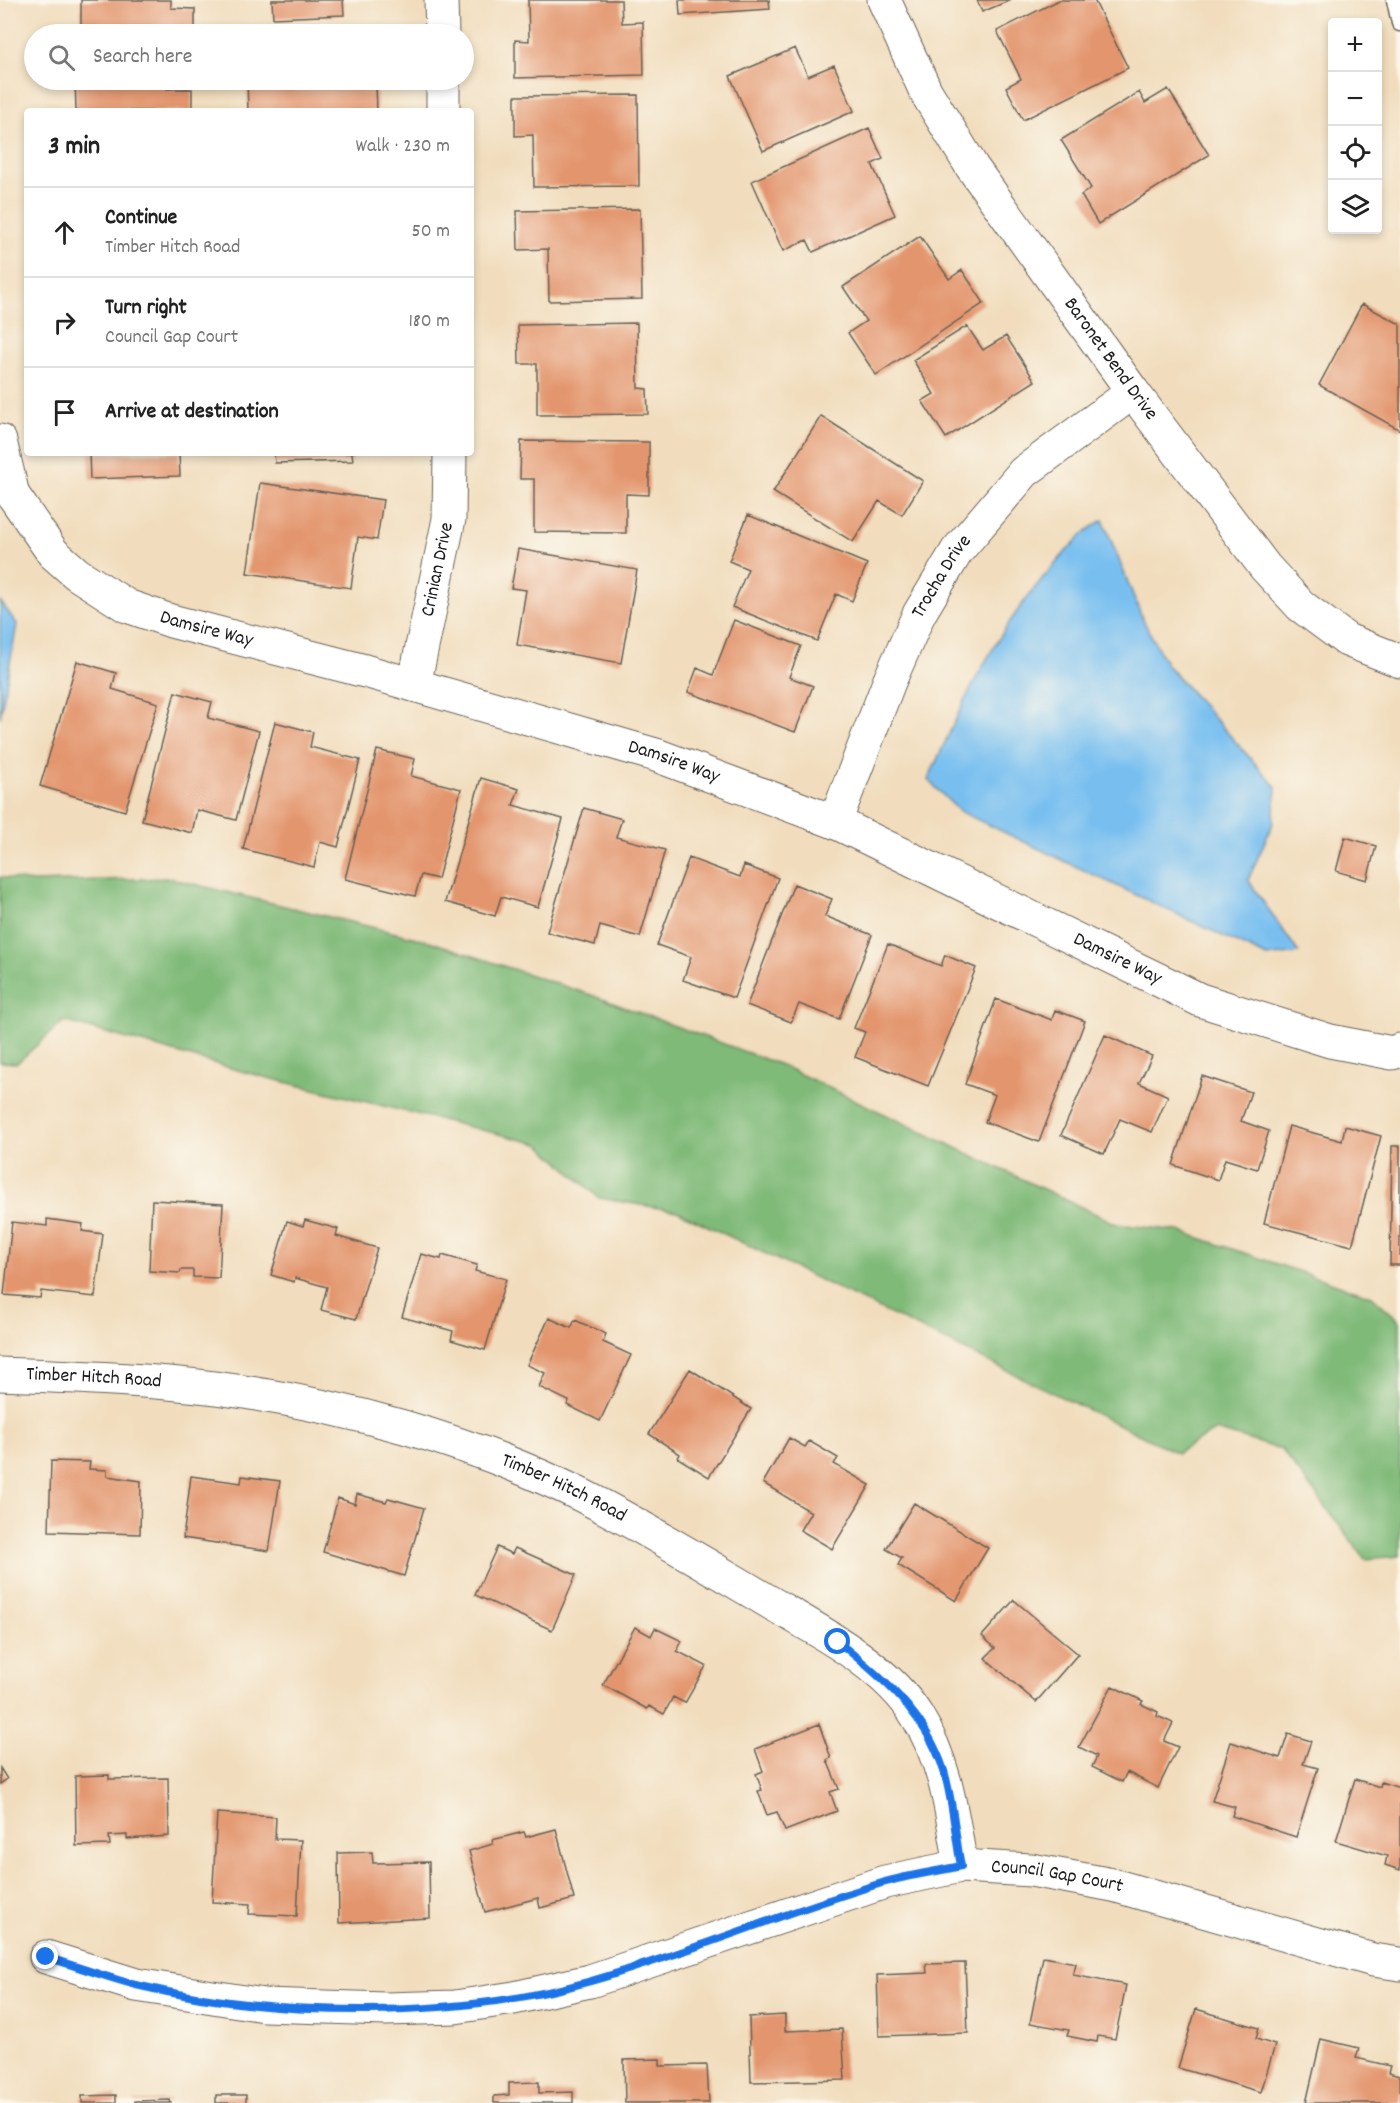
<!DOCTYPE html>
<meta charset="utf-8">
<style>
:root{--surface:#fff;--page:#f6f6f6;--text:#222;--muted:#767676;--line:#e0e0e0}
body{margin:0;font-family:Dekko,sans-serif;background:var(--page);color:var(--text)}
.controls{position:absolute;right:18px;top:18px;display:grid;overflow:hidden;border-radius:6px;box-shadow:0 3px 9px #0003}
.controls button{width:54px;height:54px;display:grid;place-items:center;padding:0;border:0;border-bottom:2px solid var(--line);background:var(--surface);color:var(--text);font:30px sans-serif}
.stop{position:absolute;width:18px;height:18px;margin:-14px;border:4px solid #1a73e8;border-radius:50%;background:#fff}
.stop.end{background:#1a73e8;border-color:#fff;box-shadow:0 2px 6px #0008}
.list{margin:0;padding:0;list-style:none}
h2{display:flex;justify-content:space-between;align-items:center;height:78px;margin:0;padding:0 24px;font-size:26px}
h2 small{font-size:20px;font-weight:400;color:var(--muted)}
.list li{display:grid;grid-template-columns:39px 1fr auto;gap:18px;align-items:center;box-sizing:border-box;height:90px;padding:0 24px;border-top:2px solid var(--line)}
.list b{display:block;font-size:22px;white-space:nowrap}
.list p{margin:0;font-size:20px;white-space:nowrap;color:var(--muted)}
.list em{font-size:20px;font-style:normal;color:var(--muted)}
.icon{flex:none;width:33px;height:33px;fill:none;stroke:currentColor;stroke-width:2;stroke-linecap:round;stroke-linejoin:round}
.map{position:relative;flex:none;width:1400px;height:2103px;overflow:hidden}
.search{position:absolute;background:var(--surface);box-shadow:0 3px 9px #0003;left:24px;top:24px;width:450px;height:66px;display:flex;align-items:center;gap:15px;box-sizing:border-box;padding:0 21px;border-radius:33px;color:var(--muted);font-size:22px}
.panel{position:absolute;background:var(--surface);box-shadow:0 3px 9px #0003;left:24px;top:108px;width:450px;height:348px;border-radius:6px}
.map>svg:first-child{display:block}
</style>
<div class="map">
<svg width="1400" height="2103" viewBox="0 0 1400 2103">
<rect width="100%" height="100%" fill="#fbf7ec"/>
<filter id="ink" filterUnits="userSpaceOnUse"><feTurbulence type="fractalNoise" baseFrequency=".0167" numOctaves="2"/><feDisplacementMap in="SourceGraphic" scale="12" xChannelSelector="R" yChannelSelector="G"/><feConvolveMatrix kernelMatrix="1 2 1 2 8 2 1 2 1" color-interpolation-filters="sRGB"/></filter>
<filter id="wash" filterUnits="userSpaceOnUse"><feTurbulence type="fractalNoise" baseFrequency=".008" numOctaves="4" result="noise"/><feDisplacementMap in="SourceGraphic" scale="24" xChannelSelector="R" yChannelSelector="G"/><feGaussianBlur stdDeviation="1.35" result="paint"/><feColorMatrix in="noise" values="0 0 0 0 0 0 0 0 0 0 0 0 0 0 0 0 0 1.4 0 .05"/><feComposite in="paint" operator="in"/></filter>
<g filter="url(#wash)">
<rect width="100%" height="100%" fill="#f1ddbd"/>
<path fill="#7fba78" stroke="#4e6b4a" stroke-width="1.5" d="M 0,877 L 33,882 L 169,878 L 429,941 L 594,996 L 781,1065 L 1117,1224 L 1179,1231 L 1372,1296 L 1400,1321 L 1400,1556 L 1365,1559 L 1282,1450 L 1216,1430 L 1177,1453 L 677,1211 L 599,1198 L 539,1144 L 248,1073 L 64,1021 L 17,1063 L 0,1062 Z"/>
<path fill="#78bff0" stroke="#4a6e86" stroke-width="1.5" d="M 1103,520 L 1143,620 L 1167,665 L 1276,787 L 1273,823 L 1248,880 L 1299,953 L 1267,957 L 959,811 L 928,780 C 963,701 996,628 1056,563 C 1071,546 1083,531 1103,520 Z
M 0,601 L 17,624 L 0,718 Z"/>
<g id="blocks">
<path fill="#e3966e" d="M 81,0 L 171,0 L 171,8 L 195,9 L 195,34 L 65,34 L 65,25 L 81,25 Z
M 272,0 L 343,0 L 344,15 L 273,18 Z
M 528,0 L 621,0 L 622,23 L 643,22 L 644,75 L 515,78 L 515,40 L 529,41 Z
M 679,0 L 769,0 L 770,9 L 680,15 Z
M 977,0 L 1011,0 L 982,12 Z
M 1059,0 L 1094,0 L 1128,68 L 1023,120 L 1006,87 L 1021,79 L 997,31 Z
M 269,31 L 360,31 L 360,34 L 269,34 Z
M 795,48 L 808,76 L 834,65 L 854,111 L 763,151 L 730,76 Z
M 75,80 L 167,80 L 167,89 L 192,89 L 192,111 L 76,111 Z
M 247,80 L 361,80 L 361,85 L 376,84 L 377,111 L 248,111 Z
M 1168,89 L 1209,155 L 1098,224 L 1081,195 L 1091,188 L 1061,140 L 1139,92 L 1145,103 Z
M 638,95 L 639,186 L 534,187 L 533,135 L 515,136 L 515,96 Z
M 869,128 L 883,159 L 872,164 L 895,215 L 813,252 L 807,240 L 783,251 L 752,181 Z
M 640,209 L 642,299 L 549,301 L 548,249 L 518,250 L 517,211 Z
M 920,236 L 949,279 L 962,270 L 984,303 L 876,375 L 848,333 L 866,321 L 843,287 Z
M 1362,304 L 1400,324 L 1400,430 L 1319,385 Z
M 637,323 L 638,388 L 647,389 L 648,414 L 537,415 L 537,364 L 519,364 L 518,325 Z
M 967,326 L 983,350 L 1006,336 L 1035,381 L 946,438 L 922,401 L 934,394 L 913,360 Z
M 821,416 L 923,481 L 902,515 L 879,501 L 853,542 L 773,492 Z
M 521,441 L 649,442 L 649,495 L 626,494 L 626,533 L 534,532 L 534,479 L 520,479 Z
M 89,453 L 179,453 L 180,476 L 90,479 Z
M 274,453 L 352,453 L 353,461 L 275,463 Z
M 260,483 L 383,500 L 377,540 L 358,537 L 351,588 L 247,573 Z
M 748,515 L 867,564 L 852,601 L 836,594 L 817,641 L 732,607 L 748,569 L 729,561 Z
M 518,549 L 637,570 L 621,663 L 517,645 L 526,590 L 511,588 Z
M 734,620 L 801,646 L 789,677 L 813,686 L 795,732 L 688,692 L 697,668 L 713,675 Z
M 77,661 L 116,673 L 112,689 L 158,703 L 125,811 L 40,786 Z
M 175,692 L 212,702 L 208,718 L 259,731 L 236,820 L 197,810 L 192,833 L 142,820 Z
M 275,722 L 313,732 L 310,747 L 360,760 L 338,847 L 320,842 L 314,867 L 243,849 Z
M 377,750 L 415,759 L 411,776 L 461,789 L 438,879 L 421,875 L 415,896 L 345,879 Z
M 481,778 L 519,789 L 513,805 L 563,819 L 538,907 L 501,897 L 495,916 L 445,902 Z
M 584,808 L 622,819 L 616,837 L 665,850 L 640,937 L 600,926 L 595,945 L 547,932 Z
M 1345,837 L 1376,846 L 1367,880 L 1336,871 Z
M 689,858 L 740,877 L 744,865 L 778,878 L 734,998 L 683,980 L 691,957 L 657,945 Z
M 794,884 L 832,899 L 825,916 L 872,935 L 839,1019 L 799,1004 L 791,1022 L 747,1005 Z
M 888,944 L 941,966 L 945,955 L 976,968 L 928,1086 L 855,1057 L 865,1032 L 854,1028 Z
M 996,999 L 1052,1020 L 1055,1010 L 1085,1021 L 1039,1142 L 985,1122 L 995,1095 L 965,1084 Z
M 1105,1035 L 1152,1056 L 1139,1083 L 1168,1096 L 1152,1132 L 1120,1119 L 1104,1154 L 1061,1135 Z
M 1202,1076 L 1251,1092 L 1241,1121 L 1269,1131 L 1257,1169 L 1225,1159 L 1218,1180 L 1173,1165 Z
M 1289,1126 L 1342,1141 L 1345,1126 L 1381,1136 L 1352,1246 L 1264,1223 Z
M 1392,1146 L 1400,1146 L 1400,1265 L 1390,1265 Z
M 152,1200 L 223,1204 L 219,1278 L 193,1277 L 193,1270 L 181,1270 L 180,1273 L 149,1271 Z
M 47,1219 L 83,1224 L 82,1231 L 103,1234 L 95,1297 L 41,1291 L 40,1298 L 4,1295 L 12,1222 L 47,1226 Z
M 305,1220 L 338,1229 L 336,1236 L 377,1248 L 356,1319 L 321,1310 L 327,1287 L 295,1278 L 294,1282 L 271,1275 L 287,1221 L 303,1226 Z
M 421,1254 L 441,1259 L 442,1255 L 477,1265 L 475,1271 L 506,1279 L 485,1350 L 451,1340 L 453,1331 L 402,1317 Z
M 549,1318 L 571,1328 L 575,1320 L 606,1334 L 603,1342 L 631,1355 L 600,1421 L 567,1405 L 569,1401 L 539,1387 L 545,1373 L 527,1365 Z
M 690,1369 L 751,1409 L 709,1477 L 678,1458 L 680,1454 L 649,1434 Z
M 789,1438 L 805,1447 L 809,1441 L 838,1458 L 834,1464 L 870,1485 L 832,1549 L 800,1530 L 811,1512 L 763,1483 Z
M 51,1461 L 90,1462 L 89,1469 L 107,1470 L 107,1476 L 141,1481 L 140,1534 L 49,1531 Z
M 191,1476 L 241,1483 L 242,1476 L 280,1481 L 269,1551 L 183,1538 Z
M 357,1494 L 386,1502 L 388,1498 L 424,1508 L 404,1576 L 323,1552 L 338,1498 L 355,1504 Z
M 914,1503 L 988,1548 L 956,1601 L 898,1565 L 902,1558 L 886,1549 Z
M 497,1547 L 512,1554 L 515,1548 L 576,1575 L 552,1630 L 475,1595 Z
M 1014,1600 L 1078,1654 L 1036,1702 L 985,1658 L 995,1648 L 982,1636 Z
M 635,1627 L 651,1636 L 655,1628 L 682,1641 L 677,1651 L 706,1666 L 685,1703 L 673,1697 L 664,1714 L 649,1706 L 647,1709 L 603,1685 Z
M 1112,1686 L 1143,1701 L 1141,1704 L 1158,1712 L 1157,1716 L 1173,1723 L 1164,1741 L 1178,1747 L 1158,1788 L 1127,1772 L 1122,1782 L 1092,1767 L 1097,1756 L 1079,1747 Z
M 819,1724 L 831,1758 L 827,1760 L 839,1789 L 830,1792 L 837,1811 L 785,1831 L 777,1812 L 767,1815 L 758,1791 L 762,1790 L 756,1774 L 763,1771 L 755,1749 Z
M 1288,1734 L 1311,1741 L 1303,1764 L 1318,1768 L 1296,1837 L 1232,1816 L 1235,1807 L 1212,1801 L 1231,1742 L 1280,1758 Z
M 0,1768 L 7,1779 L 0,1784 Z
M 109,1775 L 109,1779 L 168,1778 L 169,1836 L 127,1839 L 127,1835 L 109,1836 L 110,1845 L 76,1846 L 75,1776 Z
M 1355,1779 L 1380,1787 L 1381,1782 L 1400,1788 L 1400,1870 L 1385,1865 L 1387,1856 L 1336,1841 Z
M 217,1813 L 276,1817 L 275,1839 L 301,1840 L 297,1916 L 249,1914 L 250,1904 L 212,1902 Z
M 556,1829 L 574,1899 L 540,1908 L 538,1898 L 485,1912 L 469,1851 L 493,1844 L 492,1840 L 524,1832 L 526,1837 Z
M 372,1852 L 373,1863 L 429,1862 L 430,1918 L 339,1923 L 338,1853 Z
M 1043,1957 L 1076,1963 L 1073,1975 L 1126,1985 L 1115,2039 L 1098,2036 L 1097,2042 L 1067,2036 L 1069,2030 L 1030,2023 Z
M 965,1963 L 968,2033 L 879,2036 L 877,1975 L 927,1973 L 926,1964 Z
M 1196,2009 L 1259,2028 L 1256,2039 L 1275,2045 L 1261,2092 L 1178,2068 Z
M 785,2015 L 785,2031 L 842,2029 L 845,2080 L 751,2082 L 749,2017 Z
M 1321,2039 L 1359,2048 L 1356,2058 L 1390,2066 L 1388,2073 L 1400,2076 L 1400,2103 L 1306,2103 Z
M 660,2059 L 660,2066 L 707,2065 L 709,2103 L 625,2103 L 624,2060 Z
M 539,2082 L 539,2093 L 573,2092 L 573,2103 L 494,2103 L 494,2096 L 509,2095 L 509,2083 Z
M 116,2095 L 116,2103 L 82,2103 L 82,2096 Z
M 216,2095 L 246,2095 L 246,2103 L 216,2103 Z
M 170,2100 L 171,2103 L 135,2103 L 135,2101 Z"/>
</g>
</g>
<g filter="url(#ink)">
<use href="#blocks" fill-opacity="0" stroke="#676054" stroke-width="1.5"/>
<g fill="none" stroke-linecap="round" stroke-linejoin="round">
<defs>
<path id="lane" d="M 1395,0 L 1400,23"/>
<g id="street">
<path d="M 441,0 L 442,34"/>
<path id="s1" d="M 884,0 L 926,92 L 972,167 L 1133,392 L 1265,567 L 1301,606 L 1347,640 L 1400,661"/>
<path d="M 443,80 L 443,111"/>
<path id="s2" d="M 0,441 L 13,495 L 53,553 L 77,574 L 127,606 L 171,621 L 365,671 L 656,755 L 835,822 L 1200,1000 L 1330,1041 L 1392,1053 L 1400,1050"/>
<path id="s3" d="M 414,685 L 449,519 L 450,453"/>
<path id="s4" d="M 835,822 L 889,682 L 919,614 L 957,551 L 1024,472 L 1133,392"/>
<path id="s5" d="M 0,1374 C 72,1377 144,1379 215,1388 C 341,1404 470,1440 583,1496 C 642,1526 700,1561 756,1594 C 810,1627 883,1661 917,1716 C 946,1762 952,1814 961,1866"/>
<path id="s6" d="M 46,1957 L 136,1985 L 264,2005 L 386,2009 L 455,2007 L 514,1998 L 590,1981 L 885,1882 L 961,1866 L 1031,1870 L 1113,1885 L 1373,1960 L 1400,1964"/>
</g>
</defs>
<use href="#lane" stroke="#676054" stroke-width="19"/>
<use href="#street" stroke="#676054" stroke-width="35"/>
<use href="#lane" stroke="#fff" stroke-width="16"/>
<use href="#street" stroke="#fff" stroke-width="33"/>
</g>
</g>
<g fill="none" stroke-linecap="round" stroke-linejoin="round" filter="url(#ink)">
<path stroke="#1a73e8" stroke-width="8" d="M 46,1957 C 76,1966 106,1977 136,1985 C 272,2018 456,2020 591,1981 C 689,1953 784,1912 882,1883 C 908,1875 935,1872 961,1866 C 955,1835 953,1801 944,1771 C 926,1714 883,1678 838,1642"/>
</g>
<g text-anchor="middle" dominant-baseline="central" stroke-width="4.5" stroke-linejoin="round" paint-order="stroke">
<g font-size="20" fill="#1c1c1c" stroke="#fbf7ec">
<text stroke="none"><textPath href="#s1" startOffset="426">Baronet Bend Drive</textPath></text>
<text stroke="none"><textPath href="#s3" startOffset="118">Crinian Drive</textPath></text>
<text stroke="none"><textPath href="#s4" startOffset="268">Trocha Drive</textPath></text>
<text stroke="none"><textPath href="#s2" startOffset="300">Damsire Way</textPath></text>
<text stroke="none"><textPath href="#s2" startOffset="786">Damsire Way</textPath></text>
<text stroke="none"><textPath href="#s2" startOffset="1272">Damsire Way</textPath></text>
<text stroke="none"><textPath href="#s5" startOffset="94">Timber Hitch Road</textPath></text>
<text stroke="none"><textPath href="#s5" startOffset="580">Timber Hitch Road</textPath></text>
<text stroke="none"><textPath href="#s6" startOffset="1038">Council Gap Court</textPath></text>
</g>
</g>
</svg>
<div class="controls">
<button>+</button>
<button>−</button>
<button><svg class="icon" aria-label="locate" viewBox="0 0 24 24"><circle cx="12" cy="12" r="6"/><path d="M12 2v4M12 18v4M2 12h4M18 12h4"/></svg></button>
<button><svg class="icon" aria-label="layers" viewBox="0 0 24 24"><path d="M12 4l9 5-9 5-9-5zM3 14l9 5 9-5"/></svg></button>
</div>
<div class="stop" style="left:838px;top:1642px"></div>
<div class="stop end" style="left:46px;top:1957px"></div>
<div class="search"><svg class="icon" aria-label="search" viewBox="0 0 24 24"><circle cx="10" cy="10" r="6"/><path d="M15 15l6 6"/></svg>Search here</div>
<section class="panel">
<h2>3 min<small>Walk · 230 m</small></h2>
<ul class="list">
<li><svg class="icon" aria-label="ahead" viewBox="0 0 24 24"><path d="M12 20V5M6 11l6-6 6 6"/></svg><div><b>Continue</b><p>Timber Hitch Road</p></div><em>50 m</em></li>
<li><svg class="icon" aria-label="right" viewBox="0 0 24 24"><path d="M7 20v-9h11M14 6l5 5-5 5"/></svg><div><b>Turn right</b><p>Council Gap Court</p></div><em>180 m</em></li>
<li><svg class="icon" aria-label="arrive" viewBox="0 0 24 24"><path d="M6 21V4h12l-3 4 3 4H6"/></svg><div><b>Arrive at destination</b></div></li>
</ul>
</section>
</div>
